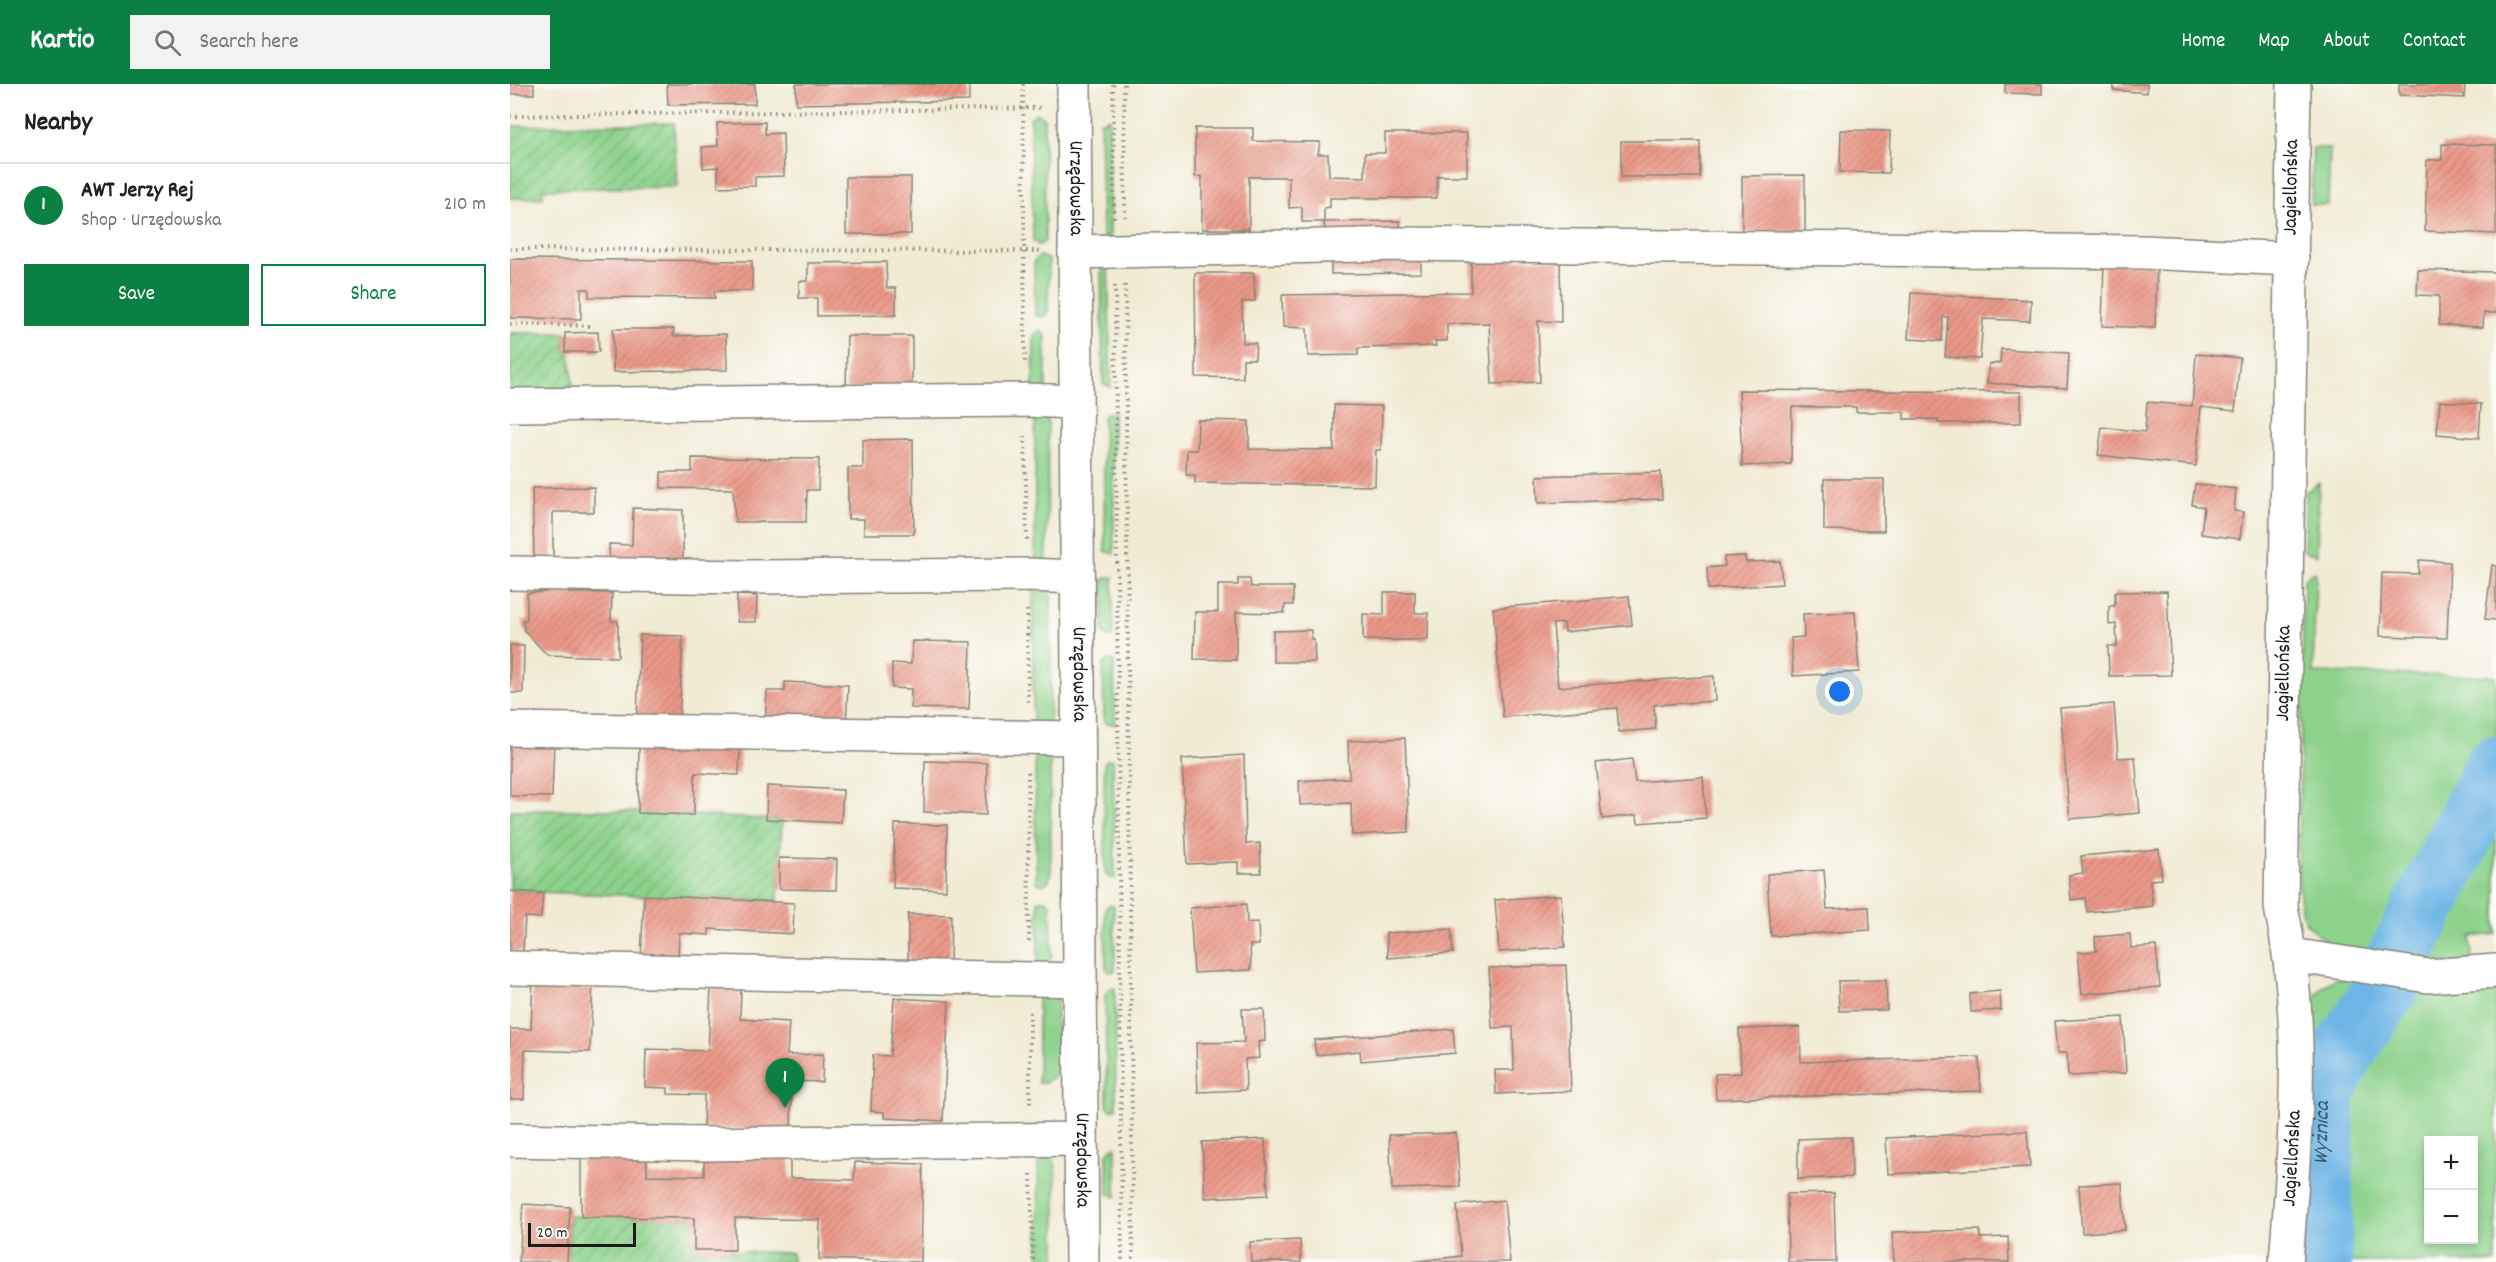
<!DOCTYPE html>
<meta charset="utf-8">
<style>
:root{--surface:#fff;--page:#f2f2f2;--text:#202124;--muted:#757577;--line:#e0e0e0;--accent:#0b8043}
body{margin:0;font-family:Dekko,sans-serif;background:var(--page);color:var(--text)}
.controls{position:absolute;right:18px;bottom:18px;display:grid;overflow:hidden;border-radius:0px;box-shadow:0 3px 9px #0003}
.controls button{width:54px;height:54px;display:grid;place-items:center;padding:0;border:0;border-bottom:2px solid var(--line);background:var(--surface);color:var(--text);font:30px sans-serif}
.scale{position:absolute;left:18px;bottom:15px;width:108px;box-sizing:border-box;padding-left:6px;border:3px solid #1c1c1c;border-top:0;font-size:16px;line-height:21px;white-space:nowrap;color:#1c1c1c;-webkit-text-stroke:4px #fdfcf7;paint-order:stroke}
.you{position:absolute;left:1330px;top:608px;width:21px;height:21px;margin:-15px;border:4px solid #fff;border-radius:50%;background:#1a73e8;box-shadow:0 0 0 9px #1a73e833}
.badge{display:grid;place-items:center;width:39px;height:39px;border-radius:50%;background:var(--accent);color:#fff;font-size:20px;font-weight:700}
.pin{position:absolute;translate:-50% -50px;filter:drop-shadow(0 2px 3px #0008)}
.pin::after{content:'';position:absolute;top:32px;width:21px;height:18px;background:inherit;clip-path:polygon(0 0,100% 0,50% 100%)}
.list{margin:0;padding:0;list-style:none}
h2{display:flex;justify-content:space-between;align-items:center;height:78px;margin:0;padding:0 24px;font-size:26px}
h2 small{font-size:20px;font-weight:400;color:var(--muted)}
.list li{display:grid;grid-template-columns:39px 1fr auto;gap:18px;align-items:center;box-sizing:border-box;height:84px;padding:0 24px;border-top:2px solid var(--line)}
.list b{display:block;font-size:22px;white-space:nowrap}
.list p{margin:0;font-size:20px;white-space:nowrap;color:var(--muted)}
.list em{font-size:20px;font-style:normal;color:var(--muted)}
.actions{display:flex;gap:12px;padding:18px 24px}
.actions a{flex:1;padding:14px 0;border:2px solid var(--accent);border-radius:0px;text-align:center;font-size:21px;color:var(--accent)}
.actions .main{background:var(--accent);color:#fff}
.icon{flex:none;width:33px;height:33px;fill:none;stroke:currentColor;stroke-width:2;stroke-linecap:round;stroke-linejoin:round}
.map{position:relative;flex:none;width:1986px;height:1178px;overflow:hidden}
header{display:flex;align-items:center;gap:36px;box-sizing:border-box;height:84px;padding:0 30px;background:var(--accent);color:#fff}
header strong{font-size:28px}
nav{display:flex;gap:33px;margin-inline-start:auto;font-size:21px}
.search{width:420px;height:54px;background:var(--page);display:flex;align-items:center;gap:15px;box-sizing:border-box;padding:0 21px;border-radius:0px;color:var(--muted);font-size:22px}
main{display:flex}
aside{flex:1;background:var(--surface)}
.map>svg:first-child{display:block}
</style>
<header>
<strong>Kartio</strong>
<div class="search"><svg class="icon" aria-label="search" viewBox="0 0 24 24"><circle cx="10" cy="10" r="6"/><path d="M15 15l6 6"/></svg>Search here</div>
<nav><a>Home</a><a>Map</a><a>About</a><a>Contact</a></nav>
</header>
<main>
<aside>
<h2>Nearby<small></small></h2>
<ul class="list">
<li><span class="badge">1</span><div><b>AWT Jerzy Rej</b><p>Shop · Urzędowska</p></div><em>210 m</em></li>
</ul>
<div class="actions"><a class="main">Save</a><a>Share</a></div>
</aside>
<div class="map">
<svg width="1986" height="1178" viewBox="0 0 1986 1178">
<defs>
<pattern id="garden-furrows" width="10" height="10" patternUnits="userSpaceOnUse" patternTransform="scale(1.5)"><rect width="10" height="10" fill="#8cd28c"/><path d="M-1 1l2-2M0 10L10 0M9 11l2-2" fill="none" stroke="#78b478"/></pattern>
<pattern id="building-hatch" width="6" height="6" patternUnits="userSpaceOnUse" patternTransform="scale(1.5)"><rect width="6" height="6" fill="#ea9888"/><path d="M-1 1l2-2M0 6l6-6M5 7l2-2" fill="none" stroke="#c88275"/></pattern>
</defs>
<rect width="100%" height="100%" fill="#fdfcf7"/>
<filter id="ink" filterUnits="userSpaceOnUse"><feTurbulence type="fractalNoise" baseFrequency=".0167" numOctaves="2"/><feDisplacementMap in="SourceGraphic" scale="12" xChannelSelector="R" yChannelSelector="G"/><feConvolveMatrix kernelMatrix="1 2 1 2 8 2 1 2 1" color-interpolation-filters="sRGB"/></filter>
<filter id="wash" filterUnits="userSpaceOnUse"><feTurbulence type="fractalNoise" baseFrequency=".008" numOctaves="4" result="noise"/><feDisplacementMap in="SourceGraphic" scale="24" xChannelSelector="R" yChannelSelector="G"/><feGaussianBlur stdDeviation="1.35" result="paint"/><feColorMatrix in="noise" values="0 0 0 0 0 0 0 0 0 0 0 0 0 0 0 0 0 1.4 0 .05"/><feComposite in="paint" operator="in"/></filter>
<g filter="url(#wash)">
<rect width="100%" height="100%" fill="#f1ebd4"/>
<path fill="#8cd28c" stroke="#547754" stroke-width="1.5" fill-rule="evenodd" d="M 527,29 L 534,34 L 535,157 L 529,161 L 523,157 L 520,34 Z
M 599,34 L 600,153 L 595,154 L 592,150 L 590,38 Z
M 1803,64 L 1820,65 L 1818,121 L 1801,121 Z
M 530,172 L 539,176 L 538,226 L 537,231 L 529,233 L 525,230 L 524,177 Z
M 598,175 L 601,304 L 593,299 L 591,180 Z
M 530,247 L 536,252 L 536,305 L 523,307 L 524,251 Z
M 596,329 L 603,329 L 604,470 L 595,467 L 593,334 Z
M 527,331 L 535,332 L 538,339 L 537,476 L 525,477 L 525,334 Z
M 1809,399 L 1807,471 L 1794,467 L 1796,408 Z
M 1801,489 L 1806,489 L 1803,589 L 1986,592 L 1986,850 L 1961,853 L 1962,879 L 1950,880 L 1819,861 L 1796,839 L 1791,827 L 1788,786 L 1794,495 Z
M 598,493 L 603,493 L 603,552 L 598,553 L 593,549 L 593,496 Z
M 523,502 L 540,505 L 541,511 L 540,639 L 523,640 Z
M 598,576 L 604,576 L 605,641 L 594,638 L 593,581 Z
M 525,666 L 537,666 L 540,670 L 541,789 L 539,797 L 533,801 L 526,798 Z
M 598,675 L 603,676 L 605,794 L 600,794 L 595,790 L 594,679 Z
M 528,816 L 536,816 L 541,821 L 542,872 L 536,881 L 528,884 Z
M 599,821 L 604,822 L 605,887 L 600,888 L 596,884 L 595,825 Z
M 1828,894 L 1866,896 L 1841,937 L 1806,1010 L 1803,1178 L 1787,1178 L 1799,933 C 1805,912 1807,903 1828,894 Z
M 528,903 L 545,908 L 547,913 L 547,982 L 545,991 L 535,999 L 528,999 Z
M 605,904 L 606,1025 L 601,1026 L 597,1022 L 595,910 L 599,905 Z
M 1886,904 L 1961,911 L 1986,906 L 1986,1178 L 1821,1178 L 1819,1018 L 1836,975 ZM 1918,1056 L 1964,1056 L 1964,1156 L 1918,1156 Z
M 606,1063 L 606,1113 L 598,1110 L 597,1069 L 602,1064 Z
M 528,1066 L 539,1067 L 546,1083 L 546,1178 L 529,1178 Z"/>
<path fill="url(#garden-furrows)" stroke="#547754" stroke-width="1.5" d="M 164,39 L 167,103 L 33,105 L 33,114 L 0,114 L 0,42 Z
M 0,249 L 55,249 L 55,268 L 60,268 L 63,311 L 0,312 Z
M 0,726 L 92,726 L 272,736 L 268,817 L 0,807 Z
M 60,1132 L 184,1134 L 184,1166 L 282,1169 L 282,1178 L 57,1178 Z"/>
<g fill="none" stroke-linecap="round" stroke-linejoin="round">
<g stroke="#6db5e5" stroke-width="64">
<path d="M 1888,875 L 1986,684"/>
<path id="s1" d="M 1810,1178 L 1813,1008 L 1834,967 L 1877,903"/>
</g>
</g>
<g id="blocks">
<path fill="url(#building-hatch)" d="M 0,0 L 24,0 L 24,10 L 0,10 Z
M 157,0 L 245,0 L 245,20 L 158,21 Z
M 286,0 L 459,0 L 459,17 L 286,20 Z
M 1495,0 L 1532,0 L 1532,10 L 1495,9 Z
M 1604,0 L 1637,0 L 1637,9 L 1603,6 Z
M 1889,0 L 1955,0 L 1954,14 L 1889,11 Z
M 255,38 L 255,50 L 273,49 L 274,92 L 245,93 L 245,102 L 208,103 L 208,83 L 193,84 L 192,63 L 208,62 L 207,39 Z
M 685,44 L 743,44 L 743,57 L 810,58 L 808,70 L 818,70 L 819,92 L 855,93 L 855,69 L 875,69 L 875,49 L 957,49 L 957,92 L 927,92 L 927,114 L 820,114 L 820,123 L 814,124 L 814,138 L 890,137 L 890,153 L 816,154 L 814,138 L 792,138 L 792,123 L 779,124 L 779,93 L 739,93 L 739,145 L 692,145 L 692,92 L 685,93 Z
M 1331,46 L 1380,47 L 1379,89 L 1330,88 Z
M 1111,57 L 1190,57 L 1190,93 L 1111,93 Z
M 1932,60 L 1986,61 L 1986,150 L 1915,147 L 1917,76 L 1932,76 Z
M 1295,91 L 1295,148 L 1232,148 L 1232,92 Z
M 336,93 L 401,93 L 401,150 L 336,150 Z
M 911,172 L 911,189 L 821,190 L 821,173 Z
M 0,175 L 242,177 L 242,207 L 204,207 L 205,214 L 79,213 L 79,205 L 71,205 L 71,235 L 0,234 Z
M 961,175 L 1050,175 L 1051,238 L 1028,237 L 1030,298 L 982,300 L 979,239 L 937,240 L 937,257 L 925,257 L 926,262 L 848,264 L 848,271 L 798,272 L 797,244 L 773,243 L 772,211 L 961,208 Z
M 376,178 L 377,204 L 386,204 L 386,231 L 307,232 L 307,214 L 289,214 L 289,197 L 298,197 L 298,179 Z
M 1594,179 L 1647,180 L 1645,244 L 1592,242 Z
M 1908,186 L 1986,188 L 1986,229 L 1974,229 L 1973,243 L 1929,241 L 1929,212 L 1907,211 Z
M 685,189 L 744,189 L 745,217 L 732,218 L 733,259 L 746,259 L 745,275 L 733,275 L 733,294 L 686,293 Z
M 1401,209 L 1521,216 L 1520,237 L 1473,235 L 1470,275 L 1435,273 L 1438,233 L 1433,233 L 1432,257 L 1398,255 Z
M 103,245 L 164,245 L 163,252 L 216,250 L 217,286 L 103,288 Z
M 88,248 L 89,268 L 55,268 L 55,249 Z
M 337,252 L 402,252 L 402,306 L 336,305 Z
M 1491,265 L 1559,269 L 1557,304 L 1477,299 L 1479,280 L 1490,279 Z
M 1686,270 L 1730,274 L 1725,327 L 1691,323 L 1686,382 L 1588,371 L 1592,343 L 1635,348 L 1637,318 L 1682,322 Z
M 1229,306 L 1511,308 L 1511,339 L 1428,339 L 1428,335 L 1394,335 L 1394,328 L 1346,328 L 1346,323 L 1282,323 L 1281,380 L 1232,382 Z
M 1930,317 L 1971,320 L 1969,354 L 1927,350 Z
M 824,321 L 872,322 L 871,366 L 866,366 L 865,402 L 685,399 L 685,391 L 676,391 L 677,366 L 687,366 L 688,336 L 739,337 L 739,365 L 824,366 Z
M 403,355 L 404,450 L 354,450 L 354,435 L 338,435 L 338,384 L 353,384 L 353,356 Z
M 182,374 L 309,375 L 308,406 L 297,406 L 296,438 L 225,438 L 223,405 L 151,404 L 151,388 L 182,388 Z
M 1151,388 L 1152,415 L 1028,419 L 1027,392 Z
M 1314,395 L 1374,395 L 1374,447 L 1314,446 Z
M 1685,400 L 1726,405 L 1724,427 L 1733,428 L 1730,455 L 1691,450 L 1694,423 L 1682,421 Z
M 84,403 L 84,428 L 43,428 L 43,473 L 24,473 L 22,404 Z
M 123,424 L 173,426 L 173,484 L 100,482 L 99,460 L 122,461 Z
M 1235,472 L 1236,478 L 1270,477 L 1272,500 L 1198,505 L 1197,484 L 1215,482 L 1214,473 Z
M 1909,476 L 1940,478 L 1937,554 L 1870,552 L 1872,489 L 1908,490 Z
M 1982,481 L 1986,482 L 1986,536 L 1975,535 Z
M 728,495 L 740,495 L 741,503 L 783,503 L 783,521 L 775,521 L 774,529 L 726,528 L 726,576 L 684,575 L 685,528 L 708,528 L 708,501 L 728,501 Z
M 36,502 L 59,503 L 59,509 L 102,509 L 101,537 L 108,537 L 108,573 L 37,571 L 14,546 L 13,536 L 17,536 L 17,509 L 36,508 Z
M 1657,507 L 1661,591 L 1599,592 L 1598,562 L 1607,562 L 1606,540 L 1599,541 L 1599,522 L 1605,522 L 1605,508 Z
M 874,508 L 905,508 L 905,529 L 918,529 L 918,556 L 853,556 L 853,530 L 874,531 Z
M 227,511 L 247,512 L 246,538 L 227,538 Z
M 1119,512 L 1122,541 L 1055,548 L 1054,539 L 1043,540 L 1048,603 L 1204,592 L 1205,617 L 1144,621 L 1146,645 L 1109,648 L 1107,624 L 993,633 L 983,524 Z
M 1345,528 L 1349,588 L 1283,592 L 1281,554 L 1294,553 L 1293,530 Z
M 801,546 L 801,555 L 804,555 L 805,578 L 763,578 L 763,547 Z
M 130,551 L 173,552 L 169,637 L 127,635 Z
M 402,557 L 461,558 L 459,625 L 401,624 L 401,605 L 382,604 L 382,579 L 401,580 Z
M 0,561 L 14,562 L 13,609 L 0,609 Z
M 275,598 L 338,601 L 336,642 L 255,639 L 257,607 L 275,607 Z
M 1604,620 L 1608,674 L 1625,673 L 1630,729 L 1560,735 L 1550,624 Z
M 895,654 L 899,748 L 842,751 L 841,719 L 790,721 L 789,697 L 839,694 L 838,657 Z
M 0,657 L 44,659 L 42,713 L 0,712 Z
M 129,662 L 230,664 L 229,691 L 185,689 L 184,731 L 128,729 Z
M 734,671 L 736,760 L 750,759 L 751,789 L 728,789 L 728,778 L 677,780 L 672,675 Z
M 1122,675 L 1125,698 L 1193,693 L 1196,734 L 1128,739 L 1127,731 L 1092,735 L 1086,679 Z
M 415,677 L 477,679 L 476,731 L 414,728 Z
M 257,702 L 333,706 L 331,739 L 256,735 Z
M 385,740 L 437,741 L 436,806 L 383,804 Z
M 1649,765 L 1652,795 L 1640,796 L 1643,822 L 1577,828 L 1575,814 L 1561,816 L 1559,791 L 1573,789 L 1571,772 Z
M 269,774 L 327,775 L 326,806 L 269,805 Z
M 1314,786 L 1317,825 L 1359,823 L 1360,846 L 1261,852 L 1257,790 Z
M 0,807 L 33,809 L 31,834 L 15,833 L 13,868 L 0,868 Z
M 134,811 L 284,819 L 283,850 L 199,845 L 199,851 L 169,849 L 168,877 L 131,875 Z
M 1051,811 L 1055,863 L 989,868 L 985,816 Z
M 736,820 L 737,839 L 748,838 L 749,861 L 740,861 L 741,886 L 684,889 L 680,824 Z
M 398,830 L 441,831 L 440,879 L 398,878 Z
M 941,845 L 943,869 L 878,874 L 876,849 Z
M 1620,850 L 1621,864 L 1646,862 L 1650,903 L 1572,910 L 1568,868 L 1586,867 L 1585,853 Z
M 1056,881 L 1061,1007 L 986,1010 L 985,986 L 1004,986 L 1003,943 L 982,944 L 979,884 Z
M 23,893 L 83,895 L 80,968 L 15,966 L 14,1015 L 0,1015 L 0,945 L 21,945 Z
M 1376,896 L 1377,926 L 1329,927 L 1328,897 Z
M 201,903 L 231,904 L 230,935 L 279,938 L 277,971 L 313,970 L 312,998 L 282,997 L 281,1046 L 193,1044 L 194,1011 L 158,1010 L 158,1004 L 135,1003 L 136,965 L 198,967 Z
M 1490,907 L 1491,926 L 1461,928 L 1460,910 Z
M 384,914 L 439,917 L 433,1037 L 374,1034 L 374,1028 L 361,1027 L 363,971 L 380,972 Z
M 732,925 L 754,925 L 755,957 L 748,958 L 749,974 L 735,975 L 736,1006 L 688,1008 L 686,959 L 734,958 Z
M 1613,933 L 1616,989 L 1558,992 L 1557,969 L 1547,969 L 1544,937 Z
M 1290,943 L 1291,978 L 1469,973 L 1471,1007 L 1206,1015 L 1205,990 L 1231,989 L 1229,945 Z
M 943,945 L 945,969 L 851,977 L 850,967 L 806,971 L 804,956 Z
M 1517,1047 L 1520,1083 L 1378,1090 L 1376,1054 Z
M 946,1049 L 950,1103 L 882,1105 L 879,1051 Z
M 1341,1053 L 1342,1093 L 1288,1095 L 1288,1055 Z
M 755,1055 L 758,1111 L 695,1114 L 692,1058 Z
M 194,1064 L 280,1066 L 280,1094 L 344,1096 L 345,1078 L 413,1080 L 411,1178 L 309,1175 L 310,1136 L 225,1134 L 225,1166 L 184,1166 L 184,1134 L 71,1133 L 71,1072 L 137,1074 L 137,1091 L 194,1092 Z
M 1612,1099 L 1615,1146 L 1572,1149 L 1569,1101 Z
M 1324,1109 L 1326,1178 L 1278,1178 L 1277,1110 Z
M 994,1116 L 1000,1178 L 901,1178 L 951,1172 L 947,1121 Z
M 13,1120 L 60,1123 L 57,1178 L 9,1178 Z
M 1470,1146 L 1470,1154 L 1498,1153 L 1499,1178 L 1384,1178 L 1382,1148 Z
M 790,1156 L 791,1178 L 741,1178 L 740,1158 Z"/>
</g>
</g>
<g filter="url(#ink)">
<use href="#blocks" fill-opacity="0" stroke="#868478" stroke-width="1.5"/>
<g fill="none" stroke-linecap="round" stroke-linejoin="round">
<defs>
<g id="minor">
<path id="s2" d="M 564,0 L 572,1178"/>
<path d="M 565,168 L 891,160 L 1633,168 L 1782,175"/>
<path d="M 0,321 L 515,316 L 565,318"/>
<path d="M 0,489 L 235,493 L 517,491 L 567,493"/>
<path d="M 0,645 L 568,654"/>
<path d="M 1781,871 L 1918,892 L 1986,887"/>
<path d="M 0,884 L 570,896"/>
<path d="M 0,1056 L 194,1060 L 571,1055"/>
<path id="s3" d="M 1776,1178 C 1785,1061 1796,939 1771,823 L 1784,0"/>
</g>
</defs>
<use href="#minor" stroke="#868478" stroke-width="36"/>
<path stroke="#868478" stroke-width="4" stroke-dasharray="1.5 4.5" stroke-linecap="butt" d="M 513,0 L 515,281
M 603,0 L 604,134
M 614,0 L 615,133
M 0,32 L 531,24
M 0,165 L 531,167
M 615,201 L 623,1178
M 605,202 L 612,1178
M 0,240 L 82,242
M 515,352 L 517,458
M 517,526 L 518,620
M 518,688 L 519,860
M 520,928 L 520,1022
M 521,1090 L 523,1178"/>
<use href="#minor" stroke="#fff" stroke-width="33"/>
</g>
</g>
<g text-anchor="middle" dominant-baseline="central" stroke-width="5" stroke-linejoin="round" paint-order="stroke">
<g font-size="21" fill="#1c1c1c" stroke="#fdfcf7">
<text stroke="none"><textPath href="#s2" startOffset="104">Urzędowska</textPath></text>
<text stroke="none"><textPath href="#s3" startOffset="1076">Jagiellońska</textPath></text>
<text stroke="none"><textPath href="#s2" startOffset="590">Urzędowska</textPath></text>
<text stroke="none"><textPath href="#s3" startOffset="590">Jagiellońska</textPath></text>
<text stroke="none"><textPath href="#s3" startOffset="104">Jagiellońska</textPath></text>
<text stroke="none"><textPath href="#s2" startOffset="1076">Urzędowska</textPath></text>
</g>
<g font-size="22" font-style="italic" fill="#3c596c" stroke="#fdfcf7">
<text stroke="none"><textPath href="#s1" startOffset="129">Wyżnica</textPath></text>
</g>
</g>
</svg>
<div class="controls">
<button>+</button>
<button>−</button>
</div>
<div class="scale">20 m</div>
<div class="you"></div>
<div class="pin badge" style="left:275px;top:1024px">1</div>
</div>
</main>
